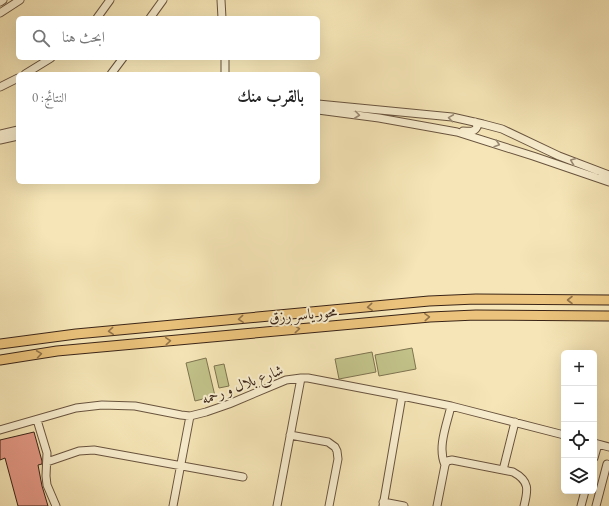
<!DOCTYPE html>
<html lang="ar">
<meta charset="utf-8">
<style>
:root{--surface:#fff;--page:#f2f2f2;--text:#222;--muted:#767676;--line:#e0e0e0}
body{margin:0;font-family:"EB Garamond",Amiri,serif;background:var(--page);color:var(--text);direction:rtl}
.controls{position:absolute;right:12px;bottom:12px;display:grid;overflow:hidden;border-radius:6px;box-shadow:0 4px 16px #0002}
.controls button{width:36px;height:36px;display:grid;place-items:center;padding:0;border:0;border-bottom:1px solid var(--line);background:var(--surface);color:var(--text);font:20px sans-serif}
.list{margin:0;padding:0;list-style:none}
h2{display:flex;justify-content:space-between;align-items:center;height:52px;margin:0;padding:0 16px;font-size:17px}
h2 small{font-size:13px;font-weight:400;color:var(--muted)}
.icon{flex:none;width:22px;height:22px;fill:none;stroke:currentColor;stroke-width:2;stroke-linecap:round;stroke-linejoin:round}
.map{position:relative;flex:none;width:609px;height:506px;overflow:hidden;direction:ltr}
.search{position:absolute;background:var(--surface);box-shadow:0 4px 16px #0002;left:16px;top:16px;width:304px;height:44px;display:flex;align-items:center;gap:10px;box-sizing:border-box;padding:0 14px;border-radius:6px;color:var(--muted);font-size:15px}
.panel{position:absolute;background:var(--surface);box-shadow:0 4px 16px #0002;left:16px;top:72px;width:304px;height:112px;border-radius:6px;direction:rtl}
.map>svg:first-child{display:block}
</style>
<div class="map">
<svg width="609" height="506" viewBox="0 0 609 506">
<rect width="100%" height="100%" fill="#f6e6b7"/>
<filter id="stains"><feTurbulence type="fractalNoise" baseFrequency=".005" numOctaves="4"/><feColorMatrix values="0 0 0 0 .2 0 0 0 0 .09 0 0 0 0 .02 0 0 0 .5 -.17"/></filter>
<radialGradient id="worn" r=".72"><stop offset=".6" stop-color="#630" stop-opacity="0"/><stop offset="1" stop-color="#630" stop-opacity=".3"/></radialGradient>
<path fill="#c2c38a" stroke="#7e7450" d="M 412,348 L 416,369 L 379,376 L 375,355 Z
M 372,352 L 376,372 L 339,379 L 335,359 Z
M 206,358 L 215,396 L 195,401 L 186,363 Z
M 224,364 L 229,386 L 219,388 L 214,366 Z"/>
<path fill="#e59a88" stroke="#3a2417" d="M 34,432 L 42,461 L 42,464 L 38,465 L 42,486 L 48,506 L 18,506 L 5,458 L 0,460 L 0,440 Z"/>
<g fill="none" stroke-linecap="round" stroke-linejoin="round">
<defs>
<path id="minor" d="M 221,0 L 222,18
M 0,2 L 3,0
M 0,13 L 20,0
M 97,18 L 110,0
M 150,18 L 163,0
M 225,58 L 225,74
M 25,74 L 51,58
M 111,74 L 123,58
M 0,87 L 18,78
M 318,104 L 452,117 L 483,124 L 502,129 L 559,156 L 609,175
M 318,110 L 379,118 L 457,132 L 533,156 L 609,182
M 463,131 C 469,131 474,133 477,127 L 476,123 L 475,122
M 0,134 L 18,130
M 0,140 L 18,136
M 37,420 L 47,453 L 46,476 L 47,485 L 56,506
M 0,430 L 76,408 L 102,405 L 135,406 L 181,415 L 190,416 L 206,412 L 229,404 L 286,380 L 301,378 L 308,378 L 402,396 L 451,406 L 564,435
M 290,435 L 328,442 L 335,447 L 337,451 L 338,459 L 329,506
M 594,443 L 609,447
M 594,458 L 598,444
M 47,462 L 79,451 L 94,450 L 243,477
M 445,465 C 437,447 447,424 451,406
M 503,470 L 515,422
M 383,502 L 404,506
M 173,506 L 190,416
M 277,506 L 301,378
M 383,506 L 402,396
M 437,506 L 445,465 L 447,461 L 452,460 L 513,472 C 530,481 528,490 524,506
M 581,506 L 585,491
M 596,506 L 607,464"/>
<path id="major" d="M 0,344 L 76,334 L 429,301 L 476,299 L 609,300
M 0,360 L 57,351 L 430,317 L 476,315 L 609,316"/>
</defs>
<use href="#minor" stroke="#69543f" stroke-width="9"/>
<use href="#major" stroke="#3a2417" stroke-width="11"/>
<use href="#minor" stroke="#f9efd0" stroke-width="7"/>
<use href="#major" stroke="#ebc37c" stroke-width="9"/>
</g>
<defs><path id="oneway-chevron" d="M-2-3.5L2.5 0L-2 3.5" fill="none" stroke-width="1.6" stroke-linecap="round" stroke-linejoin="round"/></defs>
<g stroke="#9a8a74">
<use href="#oneway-chevron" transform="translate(357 115) rotate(7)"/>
<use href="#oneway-chevron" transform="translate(451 118) rotate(-172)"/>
<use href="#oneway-chevron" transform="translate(497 144) rotate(17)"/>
<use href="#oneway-chevron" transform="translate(573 161) rotate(-159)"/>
</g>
<g stroke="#92744a">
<use href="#oneway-chevron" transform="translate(570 300) rotate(-180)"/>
<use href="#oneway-chevron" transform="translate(370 307) rotate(175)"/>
<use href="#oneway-chevron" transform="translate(427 317) rotate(-4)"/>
<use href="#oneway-chevron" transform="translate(241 319) rotate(175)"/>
<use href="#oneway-chevron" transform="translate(297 329) rotate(-5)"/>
<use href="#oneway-chevron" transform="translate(111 331) rotate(175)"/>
<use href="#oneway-chevron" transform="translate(168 341) rotate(-5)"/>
<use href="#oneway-chevron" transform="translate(39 354) rotate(-8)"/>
</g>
<g text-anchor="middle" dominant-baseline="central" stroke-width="4" stroke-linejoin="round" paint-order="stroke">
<g font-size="15" fill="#3a2417" stroke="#f9efd0">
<text transform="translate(303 314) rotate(-5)">محور ياسر رزق</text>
<text transform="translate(242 384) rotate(-21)">شارع بلال و رحمه</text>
</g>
</g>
<rect width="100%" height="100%" filter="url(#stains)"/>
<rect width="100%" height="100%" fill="url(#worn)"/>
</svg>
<div class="controls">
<button>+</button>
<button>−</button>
<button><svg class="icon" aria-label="locate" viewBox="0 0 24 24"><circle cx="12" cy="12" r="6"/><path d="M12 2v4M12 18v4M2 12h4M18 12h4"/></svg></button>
<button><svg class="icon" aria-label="layers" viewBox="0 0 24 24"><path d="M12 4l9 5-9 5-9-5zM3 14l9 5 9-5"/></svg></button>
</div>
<div class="search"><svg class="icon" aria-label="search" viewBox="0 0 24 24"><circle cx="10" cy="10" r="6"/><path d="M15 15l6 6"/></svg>ابحث هنا</div>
<section class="panel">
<h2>بالقرب منك<small>النتائج: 0</small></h2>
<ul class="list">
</ul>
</section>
</div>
